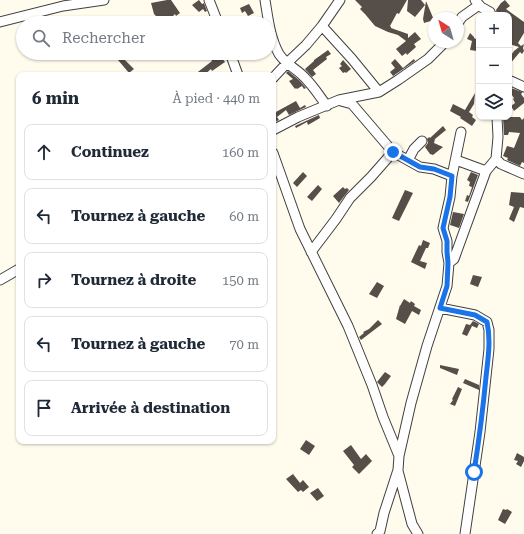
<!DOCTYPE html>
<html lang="fr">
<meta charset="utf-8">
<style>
:root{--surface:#fff;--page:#f6f6f7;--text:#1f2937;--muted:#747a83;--line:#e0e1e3}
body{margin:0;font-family:"Roboto Serif",serif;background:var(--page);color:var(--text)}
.controls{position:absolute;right:12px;top:12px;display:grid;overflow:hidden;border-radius:8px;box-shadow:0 1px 3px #0004}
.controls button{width:36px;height:36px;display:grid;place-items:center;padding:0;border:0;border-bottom:1px solid var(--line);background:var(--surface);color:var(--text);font:20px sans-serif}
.compass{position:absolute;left:428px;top:12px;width:36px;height:36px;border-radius:50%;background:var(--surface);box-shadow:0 1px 3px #0004;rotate:323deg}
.stop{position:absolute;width:12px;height:12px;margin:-9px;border:3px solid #1a73e8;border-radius:50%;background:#fff}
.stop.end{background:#1a73e8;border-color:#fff;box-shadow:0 1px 4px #0008}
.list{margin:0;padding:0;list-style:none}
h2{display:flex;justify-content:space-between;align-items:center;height:52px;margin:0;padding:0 16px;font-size:17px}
h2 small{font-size:13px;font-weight:400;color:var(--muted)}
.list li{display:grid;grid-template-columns:26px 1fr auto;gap:12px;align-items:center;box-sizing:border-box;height:56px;margin:0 8px 8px;padding:0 8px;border:1px solid var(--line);border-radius:8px}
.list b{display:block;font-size:15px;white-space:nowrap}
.list em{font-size:13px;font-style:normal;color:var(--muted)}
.icon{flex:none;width:22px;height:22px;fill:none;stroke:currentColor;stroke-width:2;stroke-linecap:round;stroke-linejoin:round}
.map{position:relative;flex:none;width:524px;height:534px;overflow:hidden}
.search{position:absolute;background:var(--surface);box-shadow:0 1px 3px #0004;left:16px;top:16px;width:260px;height:44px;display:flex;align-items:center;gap:10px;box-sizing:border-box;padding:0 14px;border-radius:22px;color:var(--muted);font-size:15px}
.panel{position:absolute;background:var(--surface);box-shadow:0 1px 3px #0004;left:16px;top:72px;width:260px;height:372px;border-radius:8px}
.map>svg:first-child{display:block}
</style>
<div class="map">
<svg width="524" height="534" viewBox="0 0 524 534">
<rect width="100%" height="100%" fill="#fffbed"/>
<path fill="#564e49" d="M 167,0 L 171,0 L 180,13 L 176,16 L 175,14 L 171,18 L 170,16 L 162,23 L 158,23 L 157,17 L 154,14 L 151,3 Z
M 199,0 L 202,4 L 204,3 L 207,11 L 205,12 L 203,9 L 199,12 L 192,5 Z
M 355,0 L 407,0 L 399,14 L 397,13 L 390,26 L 391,27 L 391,28 L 408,34 L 408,38 L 415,32 L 421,39 L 414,44 L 416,47 L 407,55 L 406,53 L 402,56 L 396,49 L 406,41 L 398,35 L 388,32 L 375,26 L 365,14 L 360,9 L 362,7 Z
M 408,0 L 421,0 L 425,5 L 415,17 L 407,11 Z
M 505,0 L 510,6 L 506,9 L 524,22 L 524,33 L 518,43 L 521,46 L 524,44 L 523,48 L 524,51 L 522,54 L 520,52 L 509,65 L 509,58 L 514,51 L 519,47 L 509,44 L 509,15 L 497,15 L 496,10 L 501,3 Z
M 426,1 L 434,20 L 424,23 L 423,19 Z
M 249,4 L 254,13 L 248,16 L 245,11 L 242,13 L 240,8 Z
M 470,33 L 474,37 L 474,38 L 476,39 L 479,37 L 479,44 L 477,51 L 470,50 L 472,41 L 467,39 Z
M 328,50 L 331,54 L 326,57 L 327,59 L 313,70 L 316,74 L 312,77 L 305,69 L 314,61 L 314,60 Z
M 217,53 L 219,56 L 220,55 L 225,62 L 212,71 L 211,69 L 204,75 L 194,75 L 212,61 L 210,58 Z
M 122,57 L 134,69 L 129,73 L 118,60 Z
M 395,59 L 403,68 L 414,59 L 415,61 L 393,76 L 390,72 L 395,68 L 391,63 Z
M 343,60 L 351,69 L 346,73 L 345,72 L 343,73 L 339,68 L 342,66 L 340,64 Z
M 288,71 L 299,80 L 306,88 L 304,89 L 302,86 L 297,89 L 296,88 L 295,89 L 289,81 L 293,79 L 286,73 Z
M 509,88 L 511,88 L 522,92 L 522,93 L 521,94 L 524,98 L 524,103 L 514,111 L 511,106 L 515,103 L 513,99 L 514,98 L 509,91 Z
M 475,93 L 474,104 L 469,112 L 473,115 L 472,117 L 476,120 L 472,126 L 460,118 L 461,117 L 450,111 L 453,104 L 465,110 Z
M 296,101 L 300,108 L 305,105 L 306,107 L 289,115 L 286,110 L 277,117 L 279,120 L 273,123 L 273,110 L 274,113 Z
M 319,115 L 320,118 L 308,125 L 307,122 L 296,128 L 295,126 Z
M 503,117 L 520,117 L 522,120 L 524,118 L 524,163 L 522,162 L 520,166 L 507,160 L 508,158 L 503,156 L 507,146 L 514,148 L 520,133 L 509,132 L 508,135 L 504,135 Z
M 443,126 L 446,130 L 435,139 L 434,143 L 443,147 L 433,155 L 430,154 L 425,147 L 428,143 L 427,139 L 429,137 L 430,138 Z
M 303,172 L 307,176 L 297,187 L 293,183 Z
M 471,172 L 478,175 L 468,202 L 465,201 L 467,195 L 469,196 L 472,187 L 469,186 L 470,182 L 467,180 Z
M 318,185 L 322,189 L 312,201 L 307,197 Z
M 343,187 L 345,189 L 347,188 L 349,190 L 339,203 L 333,196 Z
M 405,190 L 413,193 L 399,221 L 392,218 Z
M 511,192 L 524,193 L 524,208 L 520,207 L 514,222 L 509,219 L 514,207 L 509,205 Z
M 453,212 L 464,214 L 459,228 L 450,225 Z
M 423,240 L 430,243 L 428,248 L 426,248 L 420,261 L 427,263 L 425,269 L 411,262 L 419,245 L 421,246 Z
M 473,275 L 482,277 L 478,287 L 470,284 Z
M 377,282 L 384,286 L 377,298 L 369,294 Z
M 404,299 L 410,303 L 411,301 L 415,304 L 414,306 L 421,310 L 419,315 L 412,311 L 405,324 L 396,319 L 400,305 L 400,306 Z
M 378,320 L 382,324 L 361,340 L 359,337 L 364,333 L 363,332 L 369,329 Z
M 473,321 L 479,324 L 477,328 L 470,325 L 472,326 L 467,336 L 462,334 L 466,324 L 470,325 Z
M 440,365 L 459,369 L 457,375 L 440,368 Z
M 385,372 L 391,376 L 385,384 L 382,387 L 377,382 Z
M 465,379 L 479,385 L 479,390 L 463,383 Z
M 458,387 L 462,389 L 455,406 L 450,404 L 453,400 L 452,399 Z
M 306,440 L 315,446 L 309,455 L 300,449 Z
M 351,445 L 361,459 L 366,454 L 372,461 L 359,474 L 352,467 L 354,465 L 343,451 Z
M 517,453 L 524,457 L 524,461 L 521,467 L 516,464 L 518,461 L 514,460 Z
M 293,474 L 300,483 L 303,480 L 309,487 L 303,492 L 301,490 L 298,492 L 286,479 Z
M 318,488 L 324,496 L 317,501 L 310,493 Z
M 503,509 L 506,510 L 507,509 L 512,512 L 505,524 L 498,520 Z"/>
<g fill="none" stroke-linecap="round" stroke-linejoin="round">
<defs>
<path id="minor" d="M 209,0 L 218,23
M 265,0 C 268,18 270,38 279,54 C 287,66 298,69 306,79 C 314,87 320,97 327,106
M 340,0 L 322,26 L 352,59 L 379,92
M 475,0 L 481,7 L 490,12 L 491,15
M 0,22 L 63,6 L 104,0
M 458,23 L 462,17 L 479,5
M 230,53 L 238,75
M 273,78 L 287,63 L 306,45 L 322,26
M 509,82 L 511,81 L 524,87
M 341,101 L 352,104 L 393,152 L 420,167 L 434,169 L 452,176
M 497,117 L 498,137 L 496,159 L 501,164 L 524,174
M 273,130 L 298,117 L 339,100 L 379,92 L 398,80 L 428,59 L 442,45 L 444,42
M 273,153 L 300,229 L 348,326 L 372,385 L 383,417 L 399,456 L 398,470 L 384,513 L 380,531 L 377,534
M 408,160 L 414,149 L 422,141
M 456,160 L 486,171
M 311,252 L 336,219 L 350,198 L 371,177 L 393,152
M 449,263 L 454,259 L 486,171 L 496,159
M 0,280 L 19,269
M 440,308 L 475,315 L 487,322 L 489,330 L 489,349 L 480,432 L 465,534
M 399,456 L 411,403 L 427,346 L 447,286 L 449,263 L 447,252 L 447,241 L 443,228 L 450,197 L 452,176 L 461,132
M 398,471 L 412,524 L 418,534"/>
</defs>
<use href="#minor" stroke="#404040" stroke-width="11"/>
<use href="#minor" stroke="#fff" stroke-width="9"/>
</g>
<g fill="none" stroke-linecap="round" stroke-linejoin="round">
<path stroke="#1a73e8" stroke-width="5" d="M 393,152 L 420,167 L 434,169 L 452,176 L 450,197 L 443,228 L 447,241 L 447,252 L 448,263 L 447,286 L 440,308 L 475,315 L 487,322 C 491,340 488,359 486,377 C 483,409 479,440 474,472"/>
</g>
</svg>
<div class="controls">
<button>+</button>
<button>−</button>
<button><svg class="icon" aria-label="layers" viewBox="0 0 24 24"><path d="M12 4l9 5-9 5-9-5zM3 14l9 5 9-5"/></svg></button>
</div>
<svg class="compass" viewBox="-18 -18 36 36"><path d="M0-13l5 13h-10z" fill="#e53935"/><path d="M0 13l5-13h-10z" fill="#747a83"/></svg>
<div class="stop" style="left:474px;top:472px"></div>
<div class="stop end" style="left:393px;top:152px"></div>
<div class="search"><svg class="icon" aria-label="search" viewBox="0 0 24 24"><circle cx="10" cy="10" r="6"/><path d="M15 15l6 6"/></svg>Rechercher</div>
<section class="panel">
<h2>6 min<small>À pied · 440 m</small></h2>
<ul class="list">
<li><svg class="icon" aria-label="ahead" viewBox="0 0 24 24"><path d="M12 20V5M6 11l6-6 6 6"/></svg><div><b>Continuez</b></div><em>160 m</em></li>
<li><svg class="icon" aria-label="left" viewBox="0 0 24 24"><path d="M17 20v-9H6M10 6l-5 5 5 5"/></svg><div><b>Tournez à gauche</b></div><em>60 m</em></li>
<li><svg class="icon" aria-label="right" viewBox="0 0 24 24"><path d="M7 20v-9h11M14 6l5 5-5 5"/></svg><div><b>Tournez à droite</b></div><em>150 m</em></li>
<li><svg class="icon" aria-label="left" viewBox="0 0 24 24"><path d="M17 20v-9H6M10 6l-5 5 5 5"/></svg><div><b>Tournez à gauche</b></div><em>70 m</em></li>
<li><svg class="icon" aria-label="arrive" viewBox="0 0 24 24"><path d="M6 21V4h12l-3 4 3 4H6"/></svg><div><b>Arrivée à destination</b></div></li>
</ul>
</section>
</div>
